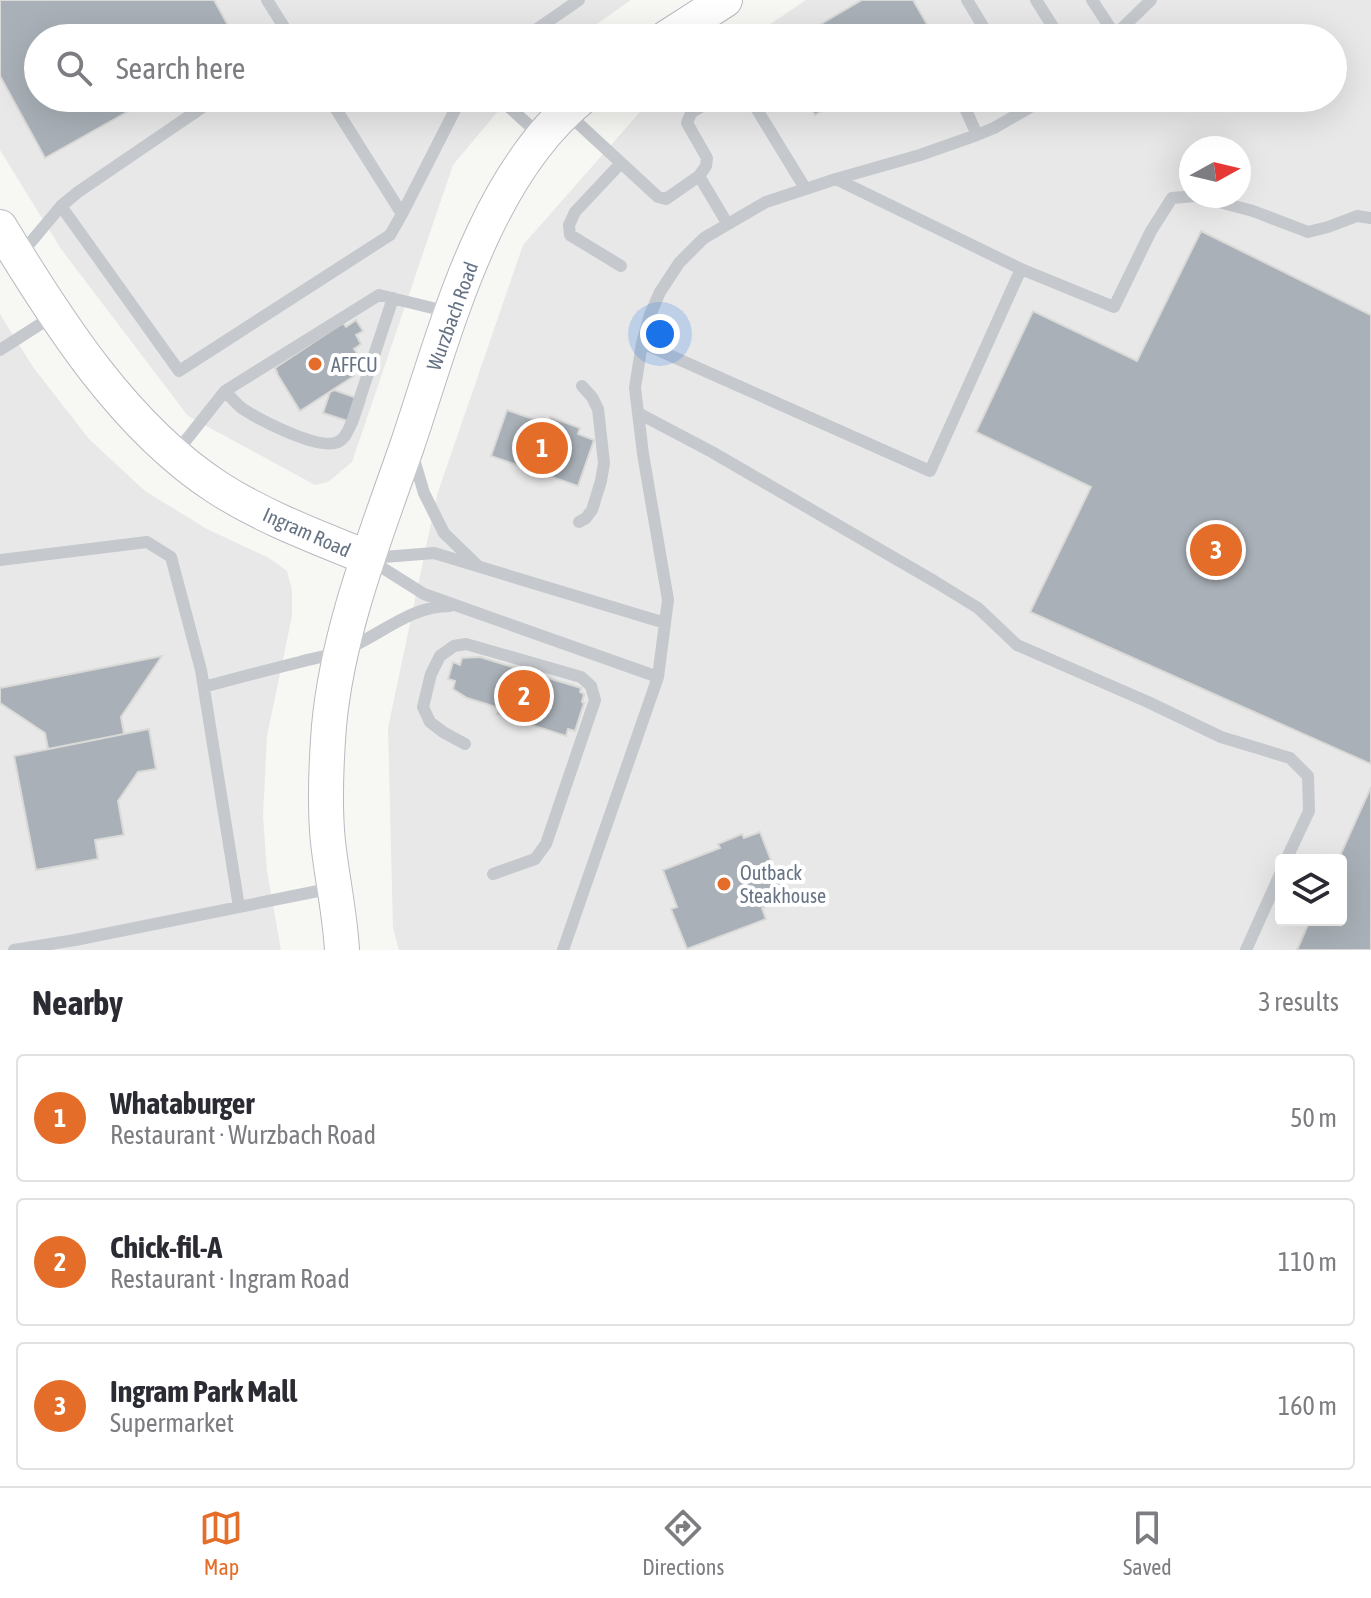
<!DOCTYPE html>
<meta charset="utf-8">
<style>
:root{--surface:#fff;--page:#f7f7f7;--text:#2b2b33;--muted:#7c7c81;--line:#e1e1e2;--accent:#e36d29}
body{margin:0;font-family:"Asap Condensed",sans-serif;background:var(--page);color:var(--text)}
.controls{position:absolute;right:24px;bottom:24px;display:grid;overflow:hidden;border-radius:8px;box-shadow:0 8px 32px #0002}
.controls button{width:72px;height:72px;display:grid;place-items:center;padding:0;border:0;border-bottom:2px solid var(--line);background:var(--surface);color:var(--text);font:40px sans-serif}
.compass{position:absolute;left:1179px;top:136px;width:72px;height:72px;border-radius:50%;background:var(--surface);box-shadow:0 8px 32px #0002;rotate:82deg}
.you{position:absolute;left:660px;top:334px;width:28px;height:28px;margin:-20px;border:6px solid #fff;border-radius:50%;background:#1a73e8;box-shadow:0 0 0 12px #1a73e833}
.badge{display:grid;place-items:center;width:52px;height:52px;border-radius:50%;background:var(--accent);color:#fff;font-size:26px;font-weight:700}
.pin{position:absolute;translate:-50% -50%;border:4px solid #fff;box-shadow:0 2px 8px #0006}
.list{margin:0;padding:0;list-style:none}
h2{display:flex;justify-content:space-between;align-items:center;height:104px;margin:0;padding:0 32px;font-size:34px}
h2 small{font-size:26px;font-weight:400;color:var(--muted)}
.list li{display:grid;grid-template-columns:52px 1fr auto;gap:24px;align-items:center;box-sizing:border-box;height:128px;margin:0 16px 16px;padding:0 16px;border:2px solid var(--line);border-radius:8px}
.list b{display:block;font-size:30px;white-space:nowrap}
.list p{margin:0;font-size:26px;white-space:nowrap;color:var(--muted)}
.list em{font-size:26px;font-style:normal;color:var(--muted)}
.icon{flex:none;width:44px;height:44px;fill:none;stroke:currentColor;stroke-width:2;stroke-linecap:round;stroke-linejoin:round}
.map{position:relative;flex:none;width:1371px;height:950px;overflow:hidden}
.search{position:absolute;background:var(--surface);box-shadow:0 8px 32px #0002;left:24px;right:24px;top:24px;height:88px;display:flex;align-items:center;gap:20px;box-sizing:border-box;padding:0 28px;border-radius:44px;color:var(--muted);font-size:30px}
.sheet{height:536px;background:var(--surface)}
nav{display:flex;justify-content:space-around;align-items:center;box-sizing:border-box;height:112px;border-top:2px solid var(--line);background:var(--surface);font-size:22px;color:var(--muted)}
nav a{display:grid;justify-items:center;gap:4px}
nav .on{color:var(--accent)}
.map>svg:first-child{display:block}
</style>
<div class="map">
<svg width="1371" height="950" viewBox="0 0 1371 950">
<rect width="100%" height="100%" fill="#f7f7f4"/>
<path fill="#e8e8e8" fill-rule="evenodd" d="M 0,0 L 631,0 L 577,38 L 38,38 L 38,98 L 509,98 L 453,165 L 352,462 L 328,482 L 315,485 L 188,416 L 61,249 L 0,150 Z
M 806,0 L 1371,0 L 1371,950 L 399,950 L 393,928 L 388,728 L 437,495 L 523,245 L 640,112 L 661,98 L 1333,98 L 1333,38 L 750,38 ZM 1191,148 L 1239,148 L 1239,196 L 1191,196 ZM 1281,860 L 1341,860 L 1341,920 L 1281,920 Z
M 0,314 L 33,367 L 89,439 L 145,491 L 207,529 L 269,558 L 287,571 L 292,590 L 292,616 L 267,736 L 263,816 L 267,871 L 281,950 L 0,950 Z"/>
<path fill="#a9b0b7" stroke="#d9d9d7" stroke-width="2" d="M 0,0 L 214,0 L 235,38 L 38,38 L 38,98 L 152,98 L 45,158 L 0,76 Z
M 862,0 L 913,0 L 935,38 L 797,38 Z
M 805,98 L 843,98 L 815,115 Z
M 1201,231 L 1371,315 L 1371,764 L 1030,612 L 1091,487 L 976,432 L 1033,311 L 1137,361 Z
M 356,320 L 363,331 L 356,335 L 361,344 L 354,349 L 357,353 L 347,360 L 354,369 L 351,372 L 354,376 L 300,411 L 276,372 L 277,372 L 275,368 L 343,323 L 346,327 Z
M 334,390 L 365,401 L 357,424 L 323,413 L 330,392 Z
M 507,410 L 548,424 L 550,417 L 580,428 L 578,434 L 594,440 L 578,486 L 491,456 Z
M 162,656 L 121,717 L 124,734 L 48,749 L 45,733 L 0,703 L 0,688 Z
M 480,657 L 581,688 L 580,692 L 584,694 L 582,702 L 584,703 L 575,731 L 568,729 L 566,736 L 497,714 L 500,708 L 467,698 L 453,689 L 455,681 L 448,679 L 453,662 L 460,665 L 462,658 Z
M 149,729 L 156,769 L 138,772 L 118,801 L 124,835 L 95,840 L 98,859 L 36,870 L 14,756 Z
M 1371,787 L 1371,950 L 1297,950 L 1310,920 L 1341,920 L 1341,860 L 1338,860 Z
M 760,832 L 786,899 L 762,908 L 766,919 L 687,949 L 671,909 L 677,907 L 663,870 L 720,848 L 718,844 L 742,834 L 744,838 Z"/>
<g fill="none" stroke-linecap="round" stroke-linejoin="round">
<defs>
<path id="secondary" d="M 666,38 L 725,0
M 0,227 C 57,321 124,427 218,488 C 265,518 317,537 368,558
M 342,950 C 340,914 332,878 328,842 C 324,803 326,765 329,726 C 338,629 375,538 407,446 C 446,331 483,178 581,98"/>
</defs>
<use href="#secondary" stroke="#b7bbc0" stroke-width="36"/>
<path stroke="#c5c8cc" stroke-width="12" d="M 267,0 L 291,38
M 967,0 L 990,38
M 1036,0 L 1060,38
M 1092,0 L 1115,35
M 524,38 L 579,0
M 1112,38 L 1151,0
M 329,98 L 402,214 L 461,98
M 499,98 L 541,136
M 715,98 L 691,113 L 687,123 L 707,158 L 706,166 L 699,176 L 727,223
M 750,98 L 805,188
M 963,98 L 962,101 L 977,135
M 567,113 L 658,197 L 666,199 L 699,176
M 621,163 L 575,212 L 569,225 L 570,235 L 621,266
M 836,179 L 1021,269 L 1114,307 L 1151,231 L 1172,198 L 1196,196 L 1253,211 L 1308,232 L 1328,227 L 1357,216 L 1371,218
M 61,206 L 179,371 L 390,235 L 402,214
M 20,255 L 61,206 L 78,192 L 216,98
M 642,343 L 930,471 L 1021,269
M 0,350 L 53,316
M 225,391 L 379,295 L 449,312
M 638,413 L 712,452 L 934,581 L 978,608 L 1017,645 L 1148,702 L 1221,737 L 1290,758 L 1308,776 L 1309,811 L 1286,860
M 175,454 L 225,391 C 231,397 236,404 243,409 C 260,420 319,451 338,442 C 346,438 348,430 352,422 L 393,298
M 413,456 L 424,493 L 444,533 L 477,565
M 579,522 L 586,518 L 592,510 L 601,481 L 604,463 L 598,409 L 592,397 L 582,386
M 371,558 L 434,553 L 665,623
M 0,560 L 147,542 L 171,557 L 201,670 L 239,907
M 370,560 L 424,594 L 658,677
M 204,687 C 236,678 268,670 300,662 C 314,658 329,656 342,651 C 379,637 408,606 450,606
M 465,744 L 443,732 L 430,722 L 423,707 L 431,674 L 440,656 L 454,646 L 466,644 L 581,677 L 591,686 L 595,700 L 546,844 L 535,859 L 493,874
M 14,950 L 75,940 L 333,888
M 563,950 L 658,677 L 668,600 L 643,454 L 635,388 L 642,343 L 650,315 L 660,292 L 679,263 L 704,238 L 766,202 L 836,179 L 920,155 L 977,135 L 994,128 L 1046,98
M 1246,950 L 1281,872"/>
<use href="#secondary" stroke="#fff" stroke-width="34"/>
</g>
<g fill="#e36d29" stroke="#fff" stroke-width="3">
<circle cx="315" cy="364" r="8"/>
<circle cx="724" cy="884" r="8"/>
</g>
<g text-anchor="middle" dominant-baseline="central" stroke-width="8" stroke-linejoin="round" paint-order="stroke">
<g font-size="20" fill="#667385" stroke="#fff">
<text transform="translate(452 316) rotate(-70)">Wurzbach Road</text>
<text transform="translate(307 532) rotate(24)">Ingram Road</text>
</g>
<g font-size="20" fill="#667385" stroke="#fff" text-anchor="start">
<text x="331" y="364">AFFCU</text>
<text x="740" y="872">Outback<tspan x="740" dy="23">Steakhouse</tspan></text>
</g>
</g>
</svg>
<div class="controls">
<button><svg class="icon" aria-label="layers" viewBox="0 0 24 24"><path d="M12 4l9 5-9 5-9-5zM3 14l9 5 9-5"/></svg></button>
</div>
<svg class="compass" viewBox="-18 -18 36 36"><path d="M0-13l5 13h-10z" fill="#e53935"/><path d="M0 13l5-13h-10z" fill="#7c7c81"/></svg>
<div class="you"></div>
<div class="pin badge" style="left:542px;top:448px">1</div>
<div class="pin badge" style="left:524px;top:696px">2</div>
<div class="pin badge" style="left:1216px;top:550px">3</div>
<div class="search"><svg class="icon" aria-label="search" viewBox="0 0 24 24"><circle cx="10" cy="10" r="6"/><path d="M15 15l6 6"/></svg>Search here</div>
</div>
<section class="sheet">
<h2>Nearby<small>3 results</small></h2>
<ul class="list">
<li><span class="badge">1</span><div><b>Whataburger</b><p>Restaurant · Wurzbach Road</p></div><em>50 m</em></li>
<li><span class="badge">2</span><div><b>Chick-fil-A</b><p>Restaurant · Ingram Road</p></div><em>110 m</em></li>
<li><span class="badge">3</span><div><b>Ingram Park Mall</b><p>Supermarket</p></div><em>160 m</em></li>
</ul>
</section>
<nav>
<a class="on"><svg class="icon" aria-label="map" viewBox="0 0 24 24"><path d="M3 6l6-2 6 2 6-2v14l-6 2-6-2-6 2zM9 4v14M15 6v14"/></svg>Map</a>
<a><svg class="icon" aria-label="directions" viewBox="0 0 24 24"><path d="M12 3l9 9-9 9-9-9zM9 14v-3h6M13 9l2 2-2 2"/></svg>Directions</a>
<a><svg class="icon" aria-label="saved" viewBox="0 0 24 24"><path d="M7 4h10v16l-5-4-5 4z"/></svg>Saved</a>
</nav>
